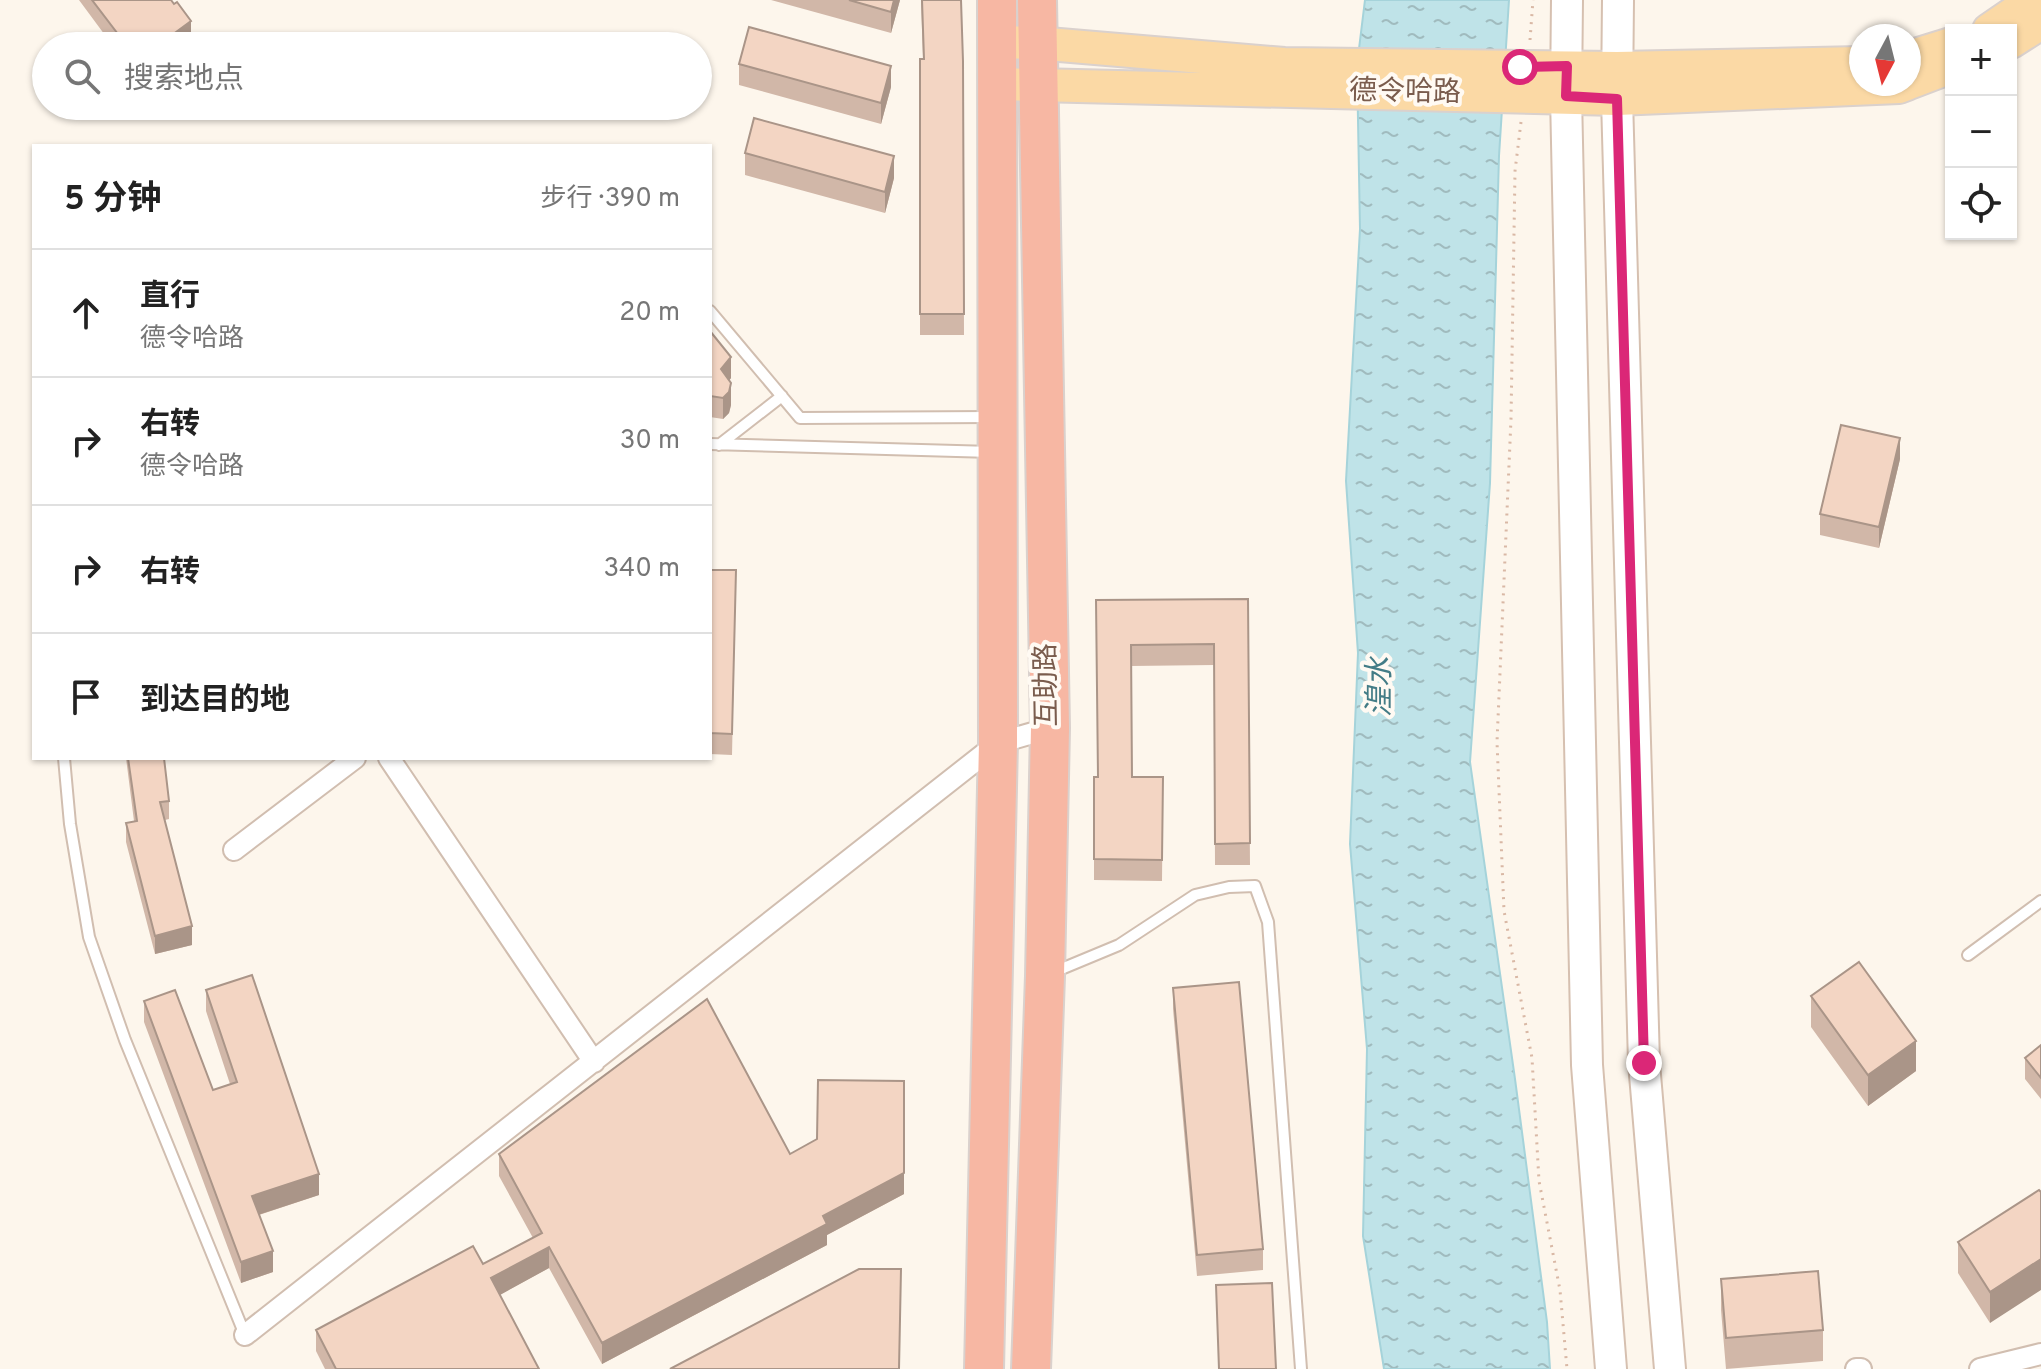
<!DOCTYPE html>
<html lang="zh">
<meta charset="utf-8">
<style>
:root{--surface:#fff;--page:#f2f2f2;--text:#222;--muted:#767676;--line:#e0e0e0}
body{margin:0;font-family:Overpass,"Noto Sans SC",sans-serif;background:var(--page);color:var(--text)}
.controls{position:absolute;right:24px;top:24px;display:grid;overflow:hidden;border-radius:0px;box-shadow:0 2px 6px #0004}
.controls button{width:72px;height:72px;display:grid;place-items:center;padding:0;border:0;border-bottom:2px solid var(--line);background:var(--surface);color:var(--text);font:40px sans-serif}
.compass{position:absolute;left:1849px;top:24px;width:72px;height:72px;border-radius:50%;background:var(--surface);box-shadow:0 2px 6px #0004;rotate:187deg}
.stop{position:absolute;width:24px;height:24px;margin:-18px;border:6px solid #db2777;border-radius:50%;background:#fff}
.stop.end{background:#db2777;border-color:#fff;box-shadow:0 2px 8px #0008}
.list{margin:0;padding:0;list-style:none}
h2{display:flex;justify-content:space-between;align-items:center;height:104px;margin:0;padding:0 32px;font-size:34px}
h2 small{font-size:26px;font-weight:400;color:var(--muted)}
.list li{display:grid;grid-template-columns:52px 1fr auto;gap:24px;align-items:center;box-sizing:border-box;height:128px;padding:0 32px;border-top:2px solid var(--line)}
.list b{display:block;font-size:30px;white-space:nowrap}
.list p{margin:0;font-size:26px;white-space:nowrap;color:var(--muted)}
.list em{font-size:26px;font-style:normal;color:var(--muted)}
.icon{flex:none;width:44px;height:44px;fill:none;stroke:currentColor;stroke-width:2;stroke-linecap:round;stroke-linejoin:round}
.map{position:relative;flex:none;width:2041px;height:1369px;overflow:hidden}
.search{position:absolute;background:var(--surface);box-shadow:0 2px 6px #0004;left:32px;top:32px;width:680px;height:88px;display:flex;align-items:center;gap:20px;box-sizing:border-box;padding:0 28px;border-radius:44px;color:var(--muted);font-size:30px}
.panel{position:absolute;background:var(--surface);box-shadow:0 2px 6px #0004;left:32px;top:144px;width:680px;height:616px;border-radius:0px}
.map>svg:first-child{display:block}
</style>
<div class="map">
<svg width="2041" height="1369" viewBox="0 0 2041 1369">
<defs>
<pattern id="water-ripples" width="26" height="14" patternUnits="userSpaceOnUse" patternTransform="scale(2)"><rect width="26" height="14" fill="#bfe3e8"/><path d="M2 4q2-2 4 0t4 0M15 11q2-2 4 0t4 0" fill="none" stroke="#a0bbbe"/></pattern>
</defs>
<rect width="100%" height="100%" fill="#fdf6ec"/>
<path fill="url(#water-ripples)" stroke="#a5d3da" stroke-width="2" d="M 1365,0 L 1509,0 L 1499,156 L 1490,483 L 1470,762 L 1515,1079 L 1547,1322 L 1550,1369 L 1384,1369 L 1363,1236 L 1367,1049 L 1350,844 L 1358,653 L 1346,481 L 1360,229 L 1357,65 Z"/>
<g fill="none" stroke-linecap="round" stroke-linejoin="round">
<defs>
<path id="lane" d="M 710,311 L 800,418 L 992,417
M 710,444 L 992,452
M 719,445 L 782,396
M 64,758 L 70,824 L 89,937 L 125,1040 L 245,1335
M 1968,955 L 2041,901
M 1054,972 L 1119,945 L 1195,895 L 1229,887 L 1255,886 L 1268,922 L 1301,1369"/>
<path id="street" d="M 389,758 L 594,1062
M 234,850 L 355,758
M 245,1335 L 998,743 L 1050,728
M 1856,1369 L 1861,1369
M 1980,1369 L 2041,1354"/>
<path id="secondary" d="M 1567,0 L 1566,96 L 1587,1065 L 1611,1369
M 1618,0 L 1617,99 L 1644,1063 L 1670,1369"/>
<path id="primary" d="M 1989,30 L 2033,0
M 997,42 L 1036,43 L 1284,64 L 1617,68 L 1861,63
M 2011,42 L 2041,23
M 1909,57 L 1951,44
M 1909,83 L 1951,67
M 997,84 L 1617,99 L 1899,87 L 1907,84"/>
<path id="highway" d="M 984,1369 L 998,743 L 997,0
M 1031,1369 L 1045,976 L 1050,728 L 1037,0"/>
</defs>
<use href="#lane" stroke="#d1beb0" stroke-width="14"/>
<use href="#street" stroke="#d1beb0" stroke-width="24"/>
<use href="#secondary" stroke="#d6c0b0" stroke-width="34"/>
<use href="#primary" stroke="#dad1cd" stroke-width="36"/>
<use href="#highway" stroke="#dad1cd" stroke-width="42"/>
<path stroke="#d9b8a5" stroke-width="3" stroke-dasharray="2 6" stroke-linecap="butt" d="M 1530,40 L 1533,0
M 1521,122 L 1515,171 L 1511,419 L 1497,742 L 1504,911 L 1532,1058 L 1539,1181 L 1560,1290 L 1567,1369"/>
<use href="#lane" stroke="#fff" stroke-width="10"/>
<use href="#street" stroke="#fff" stroke-width="20"/>
<use href="#secondary" stroke="#fff" stroke-width="30"/>
<use href="#primary" stroke="#fbd9a5" stroke-width="32"/>
<use href="#highway" stroke="#f7b7a3" stroke-width="38"/>
</g>
<path fill="#d1b7a8" d="M 79,0 L 171,0 L 191,39 L 182,46 L 113,46 Z
M 771,0 L 900,0 L 891,33 Z
M 921,0 L 961,0 L 963,61 L 964,335 L 920,335 L 920,59 L 923,59 Z
M 739,64 L 891,87 L 881,124 L 739,85 Z
M 745,153 L 894,178 L 885,213 L 745,175 Z
M 710,331 L 731,378 L 729,381 L 731,405 L 729,413 L 723,419 L 710,417 Z
M 1900,459 L 1879,548 L 1820,535 L 1820,514 Z
M 710,570 L 736,570 L 732,755 L 710,754 Z
M 1248,599 L 1250,865 L 1215,865 L 1214,665 L 1131,666 L 1132,777 L 1163,777 L 1162,881 L 1094,880 L 1094,777 L 1098,777 L 1096,600 Z
M 126,758 L 164,758 L 169,801 L 169,819 L 165,820 L 192,945 L 155,954 L 126,842 L 126,823 L 134,821 Z
M 1173,988 L 1263,1249 L 1263,1270 L 1197,1276 L 1173,1009 Z
M 206,990 L 319,1195 L 259,1215 L 273,1272 L 241,1283 L 144,1022 L 144,1001 L 213,1090 L 230,1084 L 206,1011 Z
M 1811,996 L 1916,1071 L 1868,1106 L 1811,1027 Z
M 2041,1045 L 2041,1099 L 2025,1079 L 2025,1058 Z
M 499,1154 L 790,1154 L 904,1194 L 827,1235 L 827,1245 L 602,1364 L 549,1268 L 499,1295 L 539,1369 L 325,1369 L 316,1351 L 316,1330 L 483,1264 L 533,1238 L 499,1176 Z
M 2039,1190 L 1990,1323 L 1958,1273 L 1958,1242 Z
M 1721,1279 L 1823,1330 L 1823,1361 L 1726,1369 L 1721,1310 Z"/>
<path fill="#aa9588" d="M 894,0 L 900,0 L 891,33 L 891,12 Z
M 191,21 L 191,39 L 182,46 L 157,46 Z
M 891,66 L 891,87 L 881,124 L 881,103 Z
M 894,156 L 894,178 L 885,213 L 885,192 Z
M 731,357 L 731,378 L 721,390 L 721,369 Z
M 731,383 L 731,405 L 729,413 L 723,419 L 723,398 Z
M 1900,438 L 1900,459 L 1879,548 L 1879,527 Z
M 192,926 L 192,945 L 155,954 L 155,936 Z
M 1916,1041 L 1916,1071 L 1868,1106 L 1868,1075 Z
M 904,1081 L 904,1194 L 827,1235 L 827,1245 L 602,1364 L 602,1343 L 823,1216 Z
M 319,1174 L 319,1195 L 252,1217 L 252,1196 Z
M 549,1247 L 549,1268 L 491,1300 L 491,1278 Z
M 273,1251 L 273,1272 L 241,1283 L 241,1262 Z
M 2041,1259 L 2041,1290 L 1990,1323 L 1990,1292 Z"/>
<path fill="#f3d5c3" stroke="#aa9588" stroke-width="2" d="M 92,0 L 171,0 L 174,4 L 177,2 L 191,21 L 157,46 L 118,46 L 124,42 Z
M 849,0 L 894,0 L 891,12 Z
M 922,0 L 961,0 L 963,61 L 964,314 L 920,314 L 920,59 L 924,59 Z
M 749,27 L 891,66 L 881,103 L 739,64 Z
M 754,118 L 894,156 L 885,192 L 745,153 Z
M 710,331 L 731,357 L 721,369 L 731,383 L 729,392 L 723,398 L 710,396 Z
M 1841,425 L 1900,438 L 1879,527 L 1820,514 Z
M 710,570 L 736,570 L 732,734 L 710,733 Z
M 1248,599 L 1250,843 L 1215,844 L 1214,644 L 1131,645 L 1132,777 L 1163,777 L 1162,860 L 1094,859 L 1094,777 L 1098,777 L 1096,600 Z
M 128,758 L 164,758 L 169,801 L 160,802 L 192,926 L 155,936 L 126,823 L 137,821 Z
M 1859,962 L 1916,1041 L 1868,1075 L 1811,996 Z
M 252,975 L 319,1174 L 252,1196 L 273,1251 L 241,1262 L 144,1001 L 175,990 L 213,1090 L 237,1082 L 206,990 Z
M 1239,982 L 1263,1249 L 1197,1255 L 1173,988 Z
M 707,999 L 790,1154 L 817,1139 L 818,1080 L 904,1081 L 904,1173 L 823,1216 L 827,1224 L 602,1343 L 549,1247 L 491,1278 L 539,1369 L 336,1369 L 316,1330 L 473,1246 L 483,1264 L 542,1233 L 499,1154 Z
M 2041,1045 L 2041,1078 L 2025,1058 Z
M 2039,1190 L 2041,1192 L 2041,1259 L 1990,1292 L 1958,1242 Z
M 859,1269 L 901,1269 L 899,1369 L 670,1369 Z
M 1818,1271 L 1823,1330 L 1726,1338 L 1721,1279 Z
M 1272,1283 L 1276,1369 L 1219,1369 L 1216,1285 Z"/>
<g fill="none" stroke-linecap="round" stroke-linejoin="round">
<path stroke="#db2777" stroke-width="10" d="M 1520,67 L 1567,66 L 1566,96 L 1617,99 L 1644,1063"/>
</g>
<g text-anchor="middle" dominant-baseline="central" stroke-width="8" stroke-linejoin="round" paint-order="stroke">
<g font-size="28" fill="#7a5c4d" stroke="#fffaf3">
<text transform="translate(1405 93) rotate(1)">德令哈路</text>
<text transform="translate(1048 685) rotate(-91)">互助路</text>
</g>
<g font-size="30" font-style="italic" fill="#437c86" stroke="#fffaf3">
<text transform="translate(1381 687) rotate(-90)">湟水</text>
</g>
</g>
</svg>
<div class="controls">
<button>+</button>
<button>−</button>
<button><svg class="icon" aria-label="locate" viewBox="0 0 24 24"><circle cx="12" cy="12" r="6"/><path d="M12 2v4M12 18v4M2 12h4M18 12h4"/></svg></button>
</div>
<svg class="compass" viewBox="-18 -18 36 36"><path d="M0-13l5 13h-10z" fill="#e53935"/><path d="M0 13l5-13h-10z" fill="#767676"/></svg>
<div class="stop" style="left:1520px;top:67px"></div>
<div class="stop end" style="left:1644px;top:1063px"></div>
<div class="search"><svg class="icon" aria-label="search" viewBox="0 0 24 24"><circle cx="10" cy="10" r="6"/><path d="M15 15l6 6"/></svg>搜索地点</div>
<section class="panel">
<h2>5 分钟<small>步行 · 390 m</small></h2>
<ul class="list">
<li><svg class="icon" aria-label="ahead" viewBox="0 0 24 24"><path d="M12 20V5M6 11l6-6 6 6"/></svg><div><b>直行</b><p>德令哈路</p></div><em>20 m</em></li>
<li><svg class="icon" aria-label="right" viewBox="0 0 24 24"><path d="M7 20v-9h11M14 6l5 5-5 5"/></svg><div><b>右转</b><p>德令哈路</p></div><em>30 m</em></li>
<li><svg class="icon" aria-label="right" viewBox="0 0 24 24"><path d="M7 20v-9h11M14 6l5 5-5 5"/></svg><div><b>右转</b></div><em>340 m</em></li>
<li><svg class="icon" aria-label="arrive" viewBox="0 0 24 24"><path d="M6 21V4h12l-3 4 3 4H6"/></svg><div><b>到达目的地</b></div></li>
</ul>
</section>
</div>
